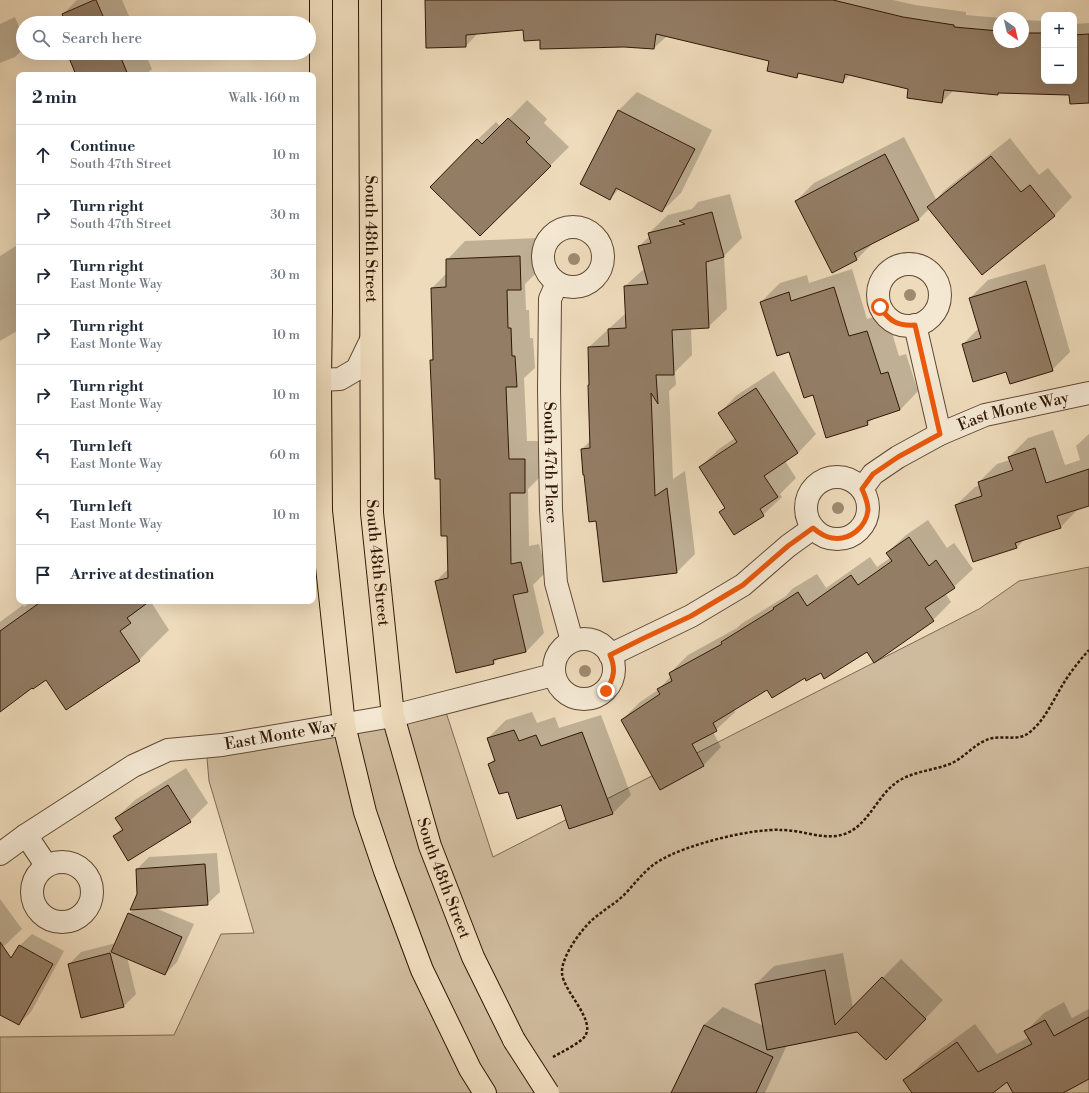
<!DOCTYPE html>
<meta charset="utf-8">
<style>
:root{--surface:#fff;--page:#f6f6f7;--text:#1f2937;--muted:#747a83;--line:#e0e1e3}
body{margin:0;font-family:"Libre Bodoni",serif;background:var(--page);color:var(--text)}
.controls{position:absolute;right:12px;top:12px;display:grid;overflow:hidden;border-radius:8px;box-shadow:0 4px 16px #0002}
.controls button{width:36px;height:36px;display:grid;place-items:center;padding:0;border:0;border-bottom:1px solid var(--line);background:var(--surface);color:var(--text);font:20px sans-serif}
.compass{position:absolute;left:993px;top:12px;width:36px;height:36px;border-radius:50%;background:var(--surface);box-shadow:0 4px 16px #0002;rotate:146deg}
.stop{position:absolute;width:12px;height:12px;margin:-9px;border:3px solid #ea580c;border-radius:50%;background:#fff}
.stop.end{background:#ea580c;border-color:#fff;box-shadow:0 1px 4px #0008}
.list{margin:0;padding:0;list-style:none}
h2{display:flex;justify-content:space-between;align-items:center;height:52px;margin:0;padding:0 16px;font-size:17px}
h2 small{font-size:13px;font-weight:400;color:var(--muted)}
.list li{display:grid;grid-template-columns:26px 1fr auto;gap:12px;align-items:center;box-sizing:border-box;height:60px;padding:0 16px;border-top:1px solid var(--line)}
.list b{display:block;font-size:15px;white-space:nowrap}
.list p{margin:0;font-size:13px;white-space:nowrap;color:var(--muted)}
.list em{font-size:13px;font-style:normal;color:var(--muted)}
.icon{flex:none;width:22px;height:22px;fill:none;stroke:currentColor;stroke-width:2;stroke-linecap:round;stroke-linejoin:round}
.map{position:relative;flex:none;width:1089px;height:1093px;overflow:hidden}
.search{position:absolute;background:var(--surface);box-shadow:0 4px 16px #0002;left:16px;top:16px;width:300px;height:44px;display:flex;align-items:center;gap:10px;box-sizing:border-box;padding:0 14px;border-radius:22px;color:var(--muted);font-size:15px}
.panel{position:absolute;background:var(--surface);box-shadow:0 4px 16px #0002;left:16px;top:72px;width:300px;height:532px;border-radius:8px}
.map>svg:first-child{display:block}
</style>
<div class="map">
<svg width="1089" height="1093" viewBox="0 0 1089 1093">
<rect width="100%" height="100%" fill="#eedbbb"/>
<filter id="stains"><feTurbulence type="fractalNoise" baseFrequency=".005" numOctaves="4"/><feColorMatrix values="0 0 0 0 .2 0 0 0 0 .09 0 0 0 0 .02 0 0 0 .5 -.17"/></filter>
<radialGradient id="worn" r=".72"><stop offset=".6" stop-color="#630" stop-opacity="0"/><stop offset="1" stop-color="#630" stop-opacity=".3"/></radialGradient>
<path fill="#ceba9c" stroke="#7f6852" d="M 1089,567 L 1089,1093 L 0,1093 L 0,1037 L 174,1035 L 221,934 L 254,933 L 209,781 L 206,747 L 443,703 L 493,857 L 979,609 L 1019,581 Z"/>
<path fill="#0003" d="M 77,0 L 122,0 L 132,23 L 67,23 L 63,14 Z
M 426,0 L 893,0 L 915,5 L 966,12 L 966,15 L 1001,18 L 999,18 L 999,42 L 1023,42 L 1023,20 L 1044,21 L 1044,81 L 1074,81 L 1074,24 L 1089,23 L 1089,102 L 1070,94 L 954,90 L 942,102 L 909,88 L 850,75 L 842,82 L 800,72 L 796,77 L 771,60 L 667,36 L 654,48 L 540,39 L 524,29 L 478,33 L 466,46 Z
M 15,17 L 23,36 L 23,49 L 15,57 L 0,63 L 0,24 Z
M 68,53 L 145,53 L 152,69 L 145,75 L 87,75 Z
M 637,92 L 712,130 L 681,193 L 662,211 L 619,189 L 610,199 L 581,184 L 619,110 Z
M 527,100 L 547,119 L 544,123 L 569,147 L 480,235 L 477,140 L 496,122 L 501,127 Z
M 904,137 L 936,199 L 946,189 L 1010,138 L 1039,175 L 1048,168 L 1072,197 L 1054,216 L 929,209 L 919,219 L 875,241 L 857,259 L 796,201 L 814,183 Z
M 730,194 L 742,238 L 724,256 L 727,309 L 708,327 L 691,328 L 692,355 L 675,372 L 676,385 L 669,391 L 673,479 L 685,471 L 695,554 L 677,572 L 604,581 L 596,520 L 582,449 L 591,440 L 589,347 L 626,313 L 625,286 L 645,268 L 639,246 L 650,236 L 649,233 L 668,215 L 692,209 L 698,202 Z
M 538,238 L 539,270 L 525,284 L 526,310 L 529,310 L 530,338 L 533,338 L 535,368 L 524,378 L 527,441 L 543,441 L 543,474 L 528,489 L 529,546 L 539,544 L 546,572 L 533,585 L 544,633 L 526,652 L 499,658 L 493,663 L 436,581 L 449,568 L 448,534 L 441,478 L 431,360 L 434,357 L 432,288 L 447,273 L 447,260 L 465,241 Z
M 19,244 L 19,330 L 0,341 L 0,256 Z
M 1045,264 L 1070,352 L 1052,370 L 1007,371 L 963,344 L 979,328 L 970,298 L 988,280 Z
M 852,269 L 867,319 L 886,313 L 899,356 L 906,354 L 918,391 L 900,410 L 874,418 L 867,424 L 813,394 L 761,302 L 780,283 L 807,275 L 809,283 Z
M 774,371 L 816,434 L 798,453 L 785,461 L 796,478 L 780,494 L 782,497 L 763,515 L 721,512 L 726,507 L 700,467 L 719,449 L 735,438 L 719,413 L 737,395 Z
M 1053,430 L 1065,465 L 1080,460 L 1076,446 L 1089,434 L 1089,505 L 1079,508 L 1061,527 L 1025,539 L 1016,548 L 956,505 L 975,487 L 980,485 L 979,482 L 997,464 L 1010,460 L 1009,457 L 1028,438 Z
M 928,520 L 947,548 L 954,543 L 973,569 L 954,587 L 945,593 L 951,602 L 933,620 L 821,671 L 768,688 L 733,709 L 735,712 L 716,730 L 713,732 L 721,747 L 703,766 L 622,720 L 640,702 L 658,690 L 671,676 L 670,673 L 688,655 L 737,628 L 741,624 L 786,596 L 792,589 L 817,574 L 826,588 L 870,557 L 877,567 L 890,558 L 887,553 L 906,535 Z
M 32,601 L 152,601 L 151,602 L 169,630 L 139,660 L 46,678 L 32,687 L 0,711 L 0,622 L 23,605 L 24,607 Z
M 532,712 L 537,723 L 555,717 L 559,728 L 601,715 L 631,795 L 613,813 L 570,828 L 562,804 L 509,790 L 489,764 L 495,758 L 488,738 L 506,720 Z
M 186,768 L 208,803 L 190,821 L 114,836 L 122,828 L 116,818 L 135,800 Z
M 217,853 L 220,892 L 207,904 L 155,908 L 194,924 L 177,962 L 165,974 L 127,957 L 136,994 L 124,1006 L 69,964 L 81,952 L 116,943 L 129,914 L 134,909 L 138,894 L 137,869 L 149,857 Z
M 0,899 L 22,929 L 0,950 Z
M 32,934 L 64,951 L 31,1012 L 19,1024 L 0,1014 L 0,981 L 19,946 Z
M 843,953 L 853,1008 L 901,959 L 943,1000 L 904,1041 L 857,1031 L 787,1045 L 765,1093 L 685,1093 L 704,1025 L 723,1007 L 764,1026 L 756,984 L 774,966 Z
M 1064,1002 L 1072,1018 L 1089,1009 L 1089,1073 L 1061,1093 L 1015,1093 L 1008,1080 L 990,1093 L 914,1093 L 905,1080 L 923,1062 L 975,1024 L 997,1054 L 1029,1037 L 1026,1031 L 1044,1013 Z"/>
<path fill="#937d65" stroke="#301707" d="M 94,0 L 96,0 L 106,23 L 66,23 L 62,14 Z
M 425,0 L 833,0 L 903,17 L 954,25 L 954,27 L 999,31 L 999,42 L 1023,42 L 1023,33 L 1044,33 L 1044,81 L 1074,81 L 1074,35 L 1089,34 L 1089,103 L 1070,104 L 1069,95 L 998,93 L 998,95 L 944,90 L 942,103 L 907,98 L 908,89 L 845,74 L 843,83 L 798,73 L 797,78 L 767,71 L 769,61 L 656,34 L 654,49 L 624,47 L 540,49 L 540,40 L 524,41 L 523,30 L 466,35 L 466,47 L 426,48 Z
M 67,53 L 119,53 L 128,75 L 76,75 Z
M 618,110 L 695,149 L 662,212 L 616,188 L 610,200 L 580,184 Z
M 508,118 L 530,138 L 526,142 L 551,166 L 480,236 L 430,187 L 477,139 L 482,144 Z
M 885,154 L 919,220 L 854,253 L 857,260 L 832,273 L 795,201 Z
M 991,156 L 1021,192 L 1030,185 L 1055,216 L 982,275 L 927,207 Z
M 712,212 L 724,257 L 706,262 L 709,328 L 672,330 L 674,375 L 656,375 L 658,404 L 651,393 L 655,496 L 667,488 L 677,573 L 603,582 L 596,521 L 589,522 L 584,475 L 583,475 L 581,449 L 590,448 L 588,385 L 589,385 L 588,347 L 609,346 L 608,329 L 626,328 L 624,286 L 648,284 L 638,246 L 651,243 L 648,233 L 685,224 L 679,221 Z
M 520,256 L 521,290 L 507,290 L 508,328 L 511,328 L 512,356 L 515,356 L 517,387 L 506,387 L 509,459 L 525,459 L 525,493 L 510,493 L 511,564 L 521,562 L 528,592 L 513,595 L 526,652 L 493,660 L 494,664 L 456,673 L 435,581 L 448,578 L 447,536 L 441,536 L 440,479 L 435,479 L 434,451 L 430,360 L 433,360 L 431,288 L 446,287 L 446,259 Z
M 1026,281 L 1053,371 L 1010,384 L 1006,372 L 973,382 L 962,344 L 981,338 L 969,298 Z
M 834,287 L 849,336 L 867,331 L 881,374 L 888,372 L 900,410 L 867,421 L 868,425 L 826,438 L 813,395 L 804,398 L 789,352 L 777,356 L 760,302 L 789,292 L 791,301 Z
M 756,388 L 798,453 L 764,476 L 778,497 L 760,509 L 764,516 L 734,535 L 719,512 L 725,508 L 699,467 L 737,442 L 718,413 Z
M 1035,448 L 1046,483 L 1089,469 L 1089,506 L 1057,516 L 1061,528 L 1015,543 L 1017,548 L 973,562 L 955,505 L 982,496 L 978,482 L 1013,470 L 1008,457 Z
M 909,537 L 929,566 L 936,560 L 955,588 L 925,608 L 934,621 L 874,663 L 867,652 L 824,679 L 821,673 L 806,681 L 805,678 L 772,698 L 767,690 L 713,723 L 717,731 L 692,744 L 704,766 L 660,790 L 621,720 L 660,694 L 657,689 L 672,681 L 669,673 L 722,644 L 721,642 L 774,609 L 773,608 L 798,592 L 807,606 L 851,575 L 858,585 L 892,561 L 886,553 Z
M 42,601 L 150,601 L 127,618 L 131,623 L 120,631 L 140,661 L 66,710 L 46,680 L 33,689 L 32,688 L 0,712 L 0,631 Z
M 514,730 L 519,741 L 536,735 L 541,746 L 582,732 L 613,814 L 569,829 L 561,805 L 517,819 L 508,792 L 499,794 L 488,764 L 495,761 L 487,738 Z
M 168,785 L 191,822 L 128,861 L 113,836 L 123,830 L 115,818 Z
M 205,864 L 208,905 L 130,910 L 137,894 L 136,869 Z
M 128,913 L 182,937 L 165,975 L 111,952 Z
M 0,942 L 11,958 L 19,945 L 53,964 L 19,1025 L 0,1015 Z
M 110,953 L 124,1007 L 81,1018 L 68,964 Z
M 825,970 L 835,1025 L 882,977 L 926,1019 L 886,1060 L 857,1032 L 767,1050 L 755,984 Z
M 1089,1017 L 1089,1079 L 1063,1093 L 1013,1093 L 1007,1082 L 993,1093 L 912,1093 L 903,1080 L 957,1042 L 978,1072 L 1032,1044 L 1024,1031 L 1045,1020 L 1054,1036 Z
M 704,1025 L 773,1057 L 756,1093 L 671,1093 Z"/>
<g fill="none" stroke-linecap="round" stroke-linejoin="round">
<defs>
<g id="minor">
<circle cx="573" cy="257" r="30"/>
<circle cx="909" cy="295" r="31"/>
<path id="s1" d="M 557,283 L 550,299 L 549,389 L 551,510 L 556,583 L 572,641"/>
<path d="M 915,325 L 940,434"/>
<path d="M 320,380 L 340,379 L 357,369 L 371,340"/>
<circle cx="837" cy="508" r="31"/>
<path id="s2" d="M 862,489 L 873,474 L 898,457 L 940,434 L 985,415 L 1089,393"/>
<circle cx="584" cy="669" r="30"/>
<path d="M 610,655 L 691,616 L 743,585 L 788,546 L 813,528"/>
<path d="M 26,835 L 46,865"/>
<path id="s3" d="M 0,854 L 26,835 L 133,766 L 168,750 L 222,745 L 393,716 L 553,675"/>
<circle cx="62" cy="892" r="30"/>
</g>
<g id="major">
<path d="M 321,0 L 321,310 L 320,380 L 321,511 L 344,725 L 365,812 L 385,871 L 422,970 L 470,1069 L 485,1093"/>
<path id="s4" d="M 370,0 L 372,513 L 393,716 L 430,846 L 473,957 L 514,1040"/>
</g>
</defs>
<use href="#minor" stroke="#604834" stroke-width="24"/>
<use href="#major" stroke="#301707" stroke-width="24"/>
<path stroke="#301707" stroke-width="2.5" stroke-dasharray="3 2" stroke-linecap="butt" d="M 553,1057 C 560,1053 582,1042 585,1036 C 596,1020 563,991 562,973 C 561,957 581,930 592,920 C 602,911 613,905 623,896 C 635,884 644,870 659,861 C 685,845 751,828 782,830 C 800,830 818,838 836,836 C 869,832 875,793 902,779 C 917,771 934,770 950,764 C 965,758 976,741 993,738 C 1005,736 1020,741 1030,732 C 1046,719 1054,698 1065,681 C 1072,670 1080,660 1089,650"/>
<use href="#minor" stroke="#f4e8d3" stroke-width="22"/>
<use href="#major" stroke="#eedbbb" stroke-width="22"/>
<defs>
<path id="major-bridge" d="M 514,1040 L 548,1093"/>
</defs>
<use href="#major-bridge" stroke="#301707" stroke-width="24" stroke-linecap="butt"/>
<use href="#major-bridge" stroke="#eedbbb" stroke-width="22"/>
</g>
<g fill="#9f8a71">
<circle cx="574" cy="259" r="6"/>
<circle cx="910" cy="295" r="6"/>
<circle cx="838" cy="508" r="6"/>
<circle cx="585" cy="671" r="6"/>
</g>
<g fill="none" stroke-linecap="round" stroke-linejoin="round">
<path stroke="#ea580c" stroke-width="5" d="M 606,691 C 614,678 616,669 610,655 L 642,639 L 691,616 L 743,585 L 788,546 L 813,528 C 819,533 825,537 832,538 C 850,541 866,527 868,510 C 868,502 865,496 862,489 L 873,474 L 898,457 L 940,434 L 915,325 C 898,326 890,322 880,307"/>
</g>
<g text-anchor="middle" dominant-baseline="central" stroke-width="4" stroke-linejoin="round" paint-order="stroke">
<g font-size="16" fill="#301707" stroke="#f4e8d3">
<text stroke="none"><textPath href="#s4" startOffset="239">South 48th Street</textPath></text>
<text stroke="none"><textPath href="#s2" startOffset="174">East Monte Way</textPath></text>
<text stroke="none"><textPath href="#s1" startOffset="181">South 47th Place</textPath></text>
<text stroke="none"><textPath href="#s4" startOffset="563">South 48th Street</textPath></text>
<text stroke="none"><textPath href="#s3" startOffset="312">East Monte Way</textPath></text>
<text stroke="none"><textPath href="#s4" startOffset="887">South 48th Street</textPath></text>
</g>
</g>
<rect width="100%" height="100%" filter="url(#stains)"/>
<rect width="100%" height="100%" fill="url(#worn)"/>
</svg>
<div class="controls">
<button>+</button>
<button>−</button>
</div>
<svg class="compass" viewBox="-18 -18 36 36"><path d="M0-13l5 13h-10z" fill="#e53935"/><path d="M0 13l5-13h-10z" fill="#747a83"/></svg>
<div class="stop" style="left:880px;top:307px"></div>
<div class="stop end" style="left:606px;top:691px"></div>
<div class="search"><svg class="icon" aria-label="search" viewBox="0 0 24 24"><circle cx="10" cy="10" r="6"/><path d="M15 15l6 6"/></svg>Search here</div>
<section class="panel">
<h2>2 min<small>Walk · 160 m</small></h2>
<ul class="list">
<li><svg class="icon" aria-label="ahead" viewBox="0 0 24 24"><path d="M12 20V5M6 11l6-6 6 6"/></svg><div><b>Continue</b><p>South 47th Street</p></div><em>10 m</em></li>
<li><svg class="icon" aria-label="right" viewBox="0 0 24 24"><path d="M7 20v-9h11M14 6l5 5-5 5"/></svg><div><b>Turn right</b><p>South 47th Street</p></div><em>30 m</em></li>
<li><svg class="icon" aria-label="right" viewBox="0 0 24 24"><path d="M7 20v-9h11M14 6l5 5-5 5"/></svg><div><b>Turn right</b><p>East Monte Way</p></div><em>30 m</em></li>
<li><svg class="icon" aria-label="right" viewBox="0 0 24 24"><path d="M7 20v-9h11M14 6l5 5-5 5"/></svg><div><b>Turn right</b><p>East Monte Way</p></div><em>10 m</em></li>
<li><svg class="icon" aria-label="right" viewBox="0 0 24 24"><path d="M7 20v-9h11M14 6l5 5-5 5"/></svg><div><b>Turn right</b><p>East Monte Way</p></div><em>10 m</em></li>
<li><svg class="icon" aria-label="left" viewBox="0 0 24 24"><path d="M17 20v-9H6M10 6l-5 5 5 5"/></svg><div><b>Turn left</b><p>East Monte Way</p></div><em>60 m</em></li>
<li><svg class="icon" aria-label="left" viewBox="0 0 24 24"><path d="M17 20v-9H6M10 6l-5 5 5 5"/></svg><div><b>Turn left</b><p>East Monte Way</p></div><em>10 m</em></li>
<li><svg class="icon" aria-label="arrive" viewBox="0 0 24 24"><path d="M6 21V4h12l-3 4 3 4H6"/></svg><div><b>Arrive at destination</b></div></li>
</ul>
</section>
</div>
